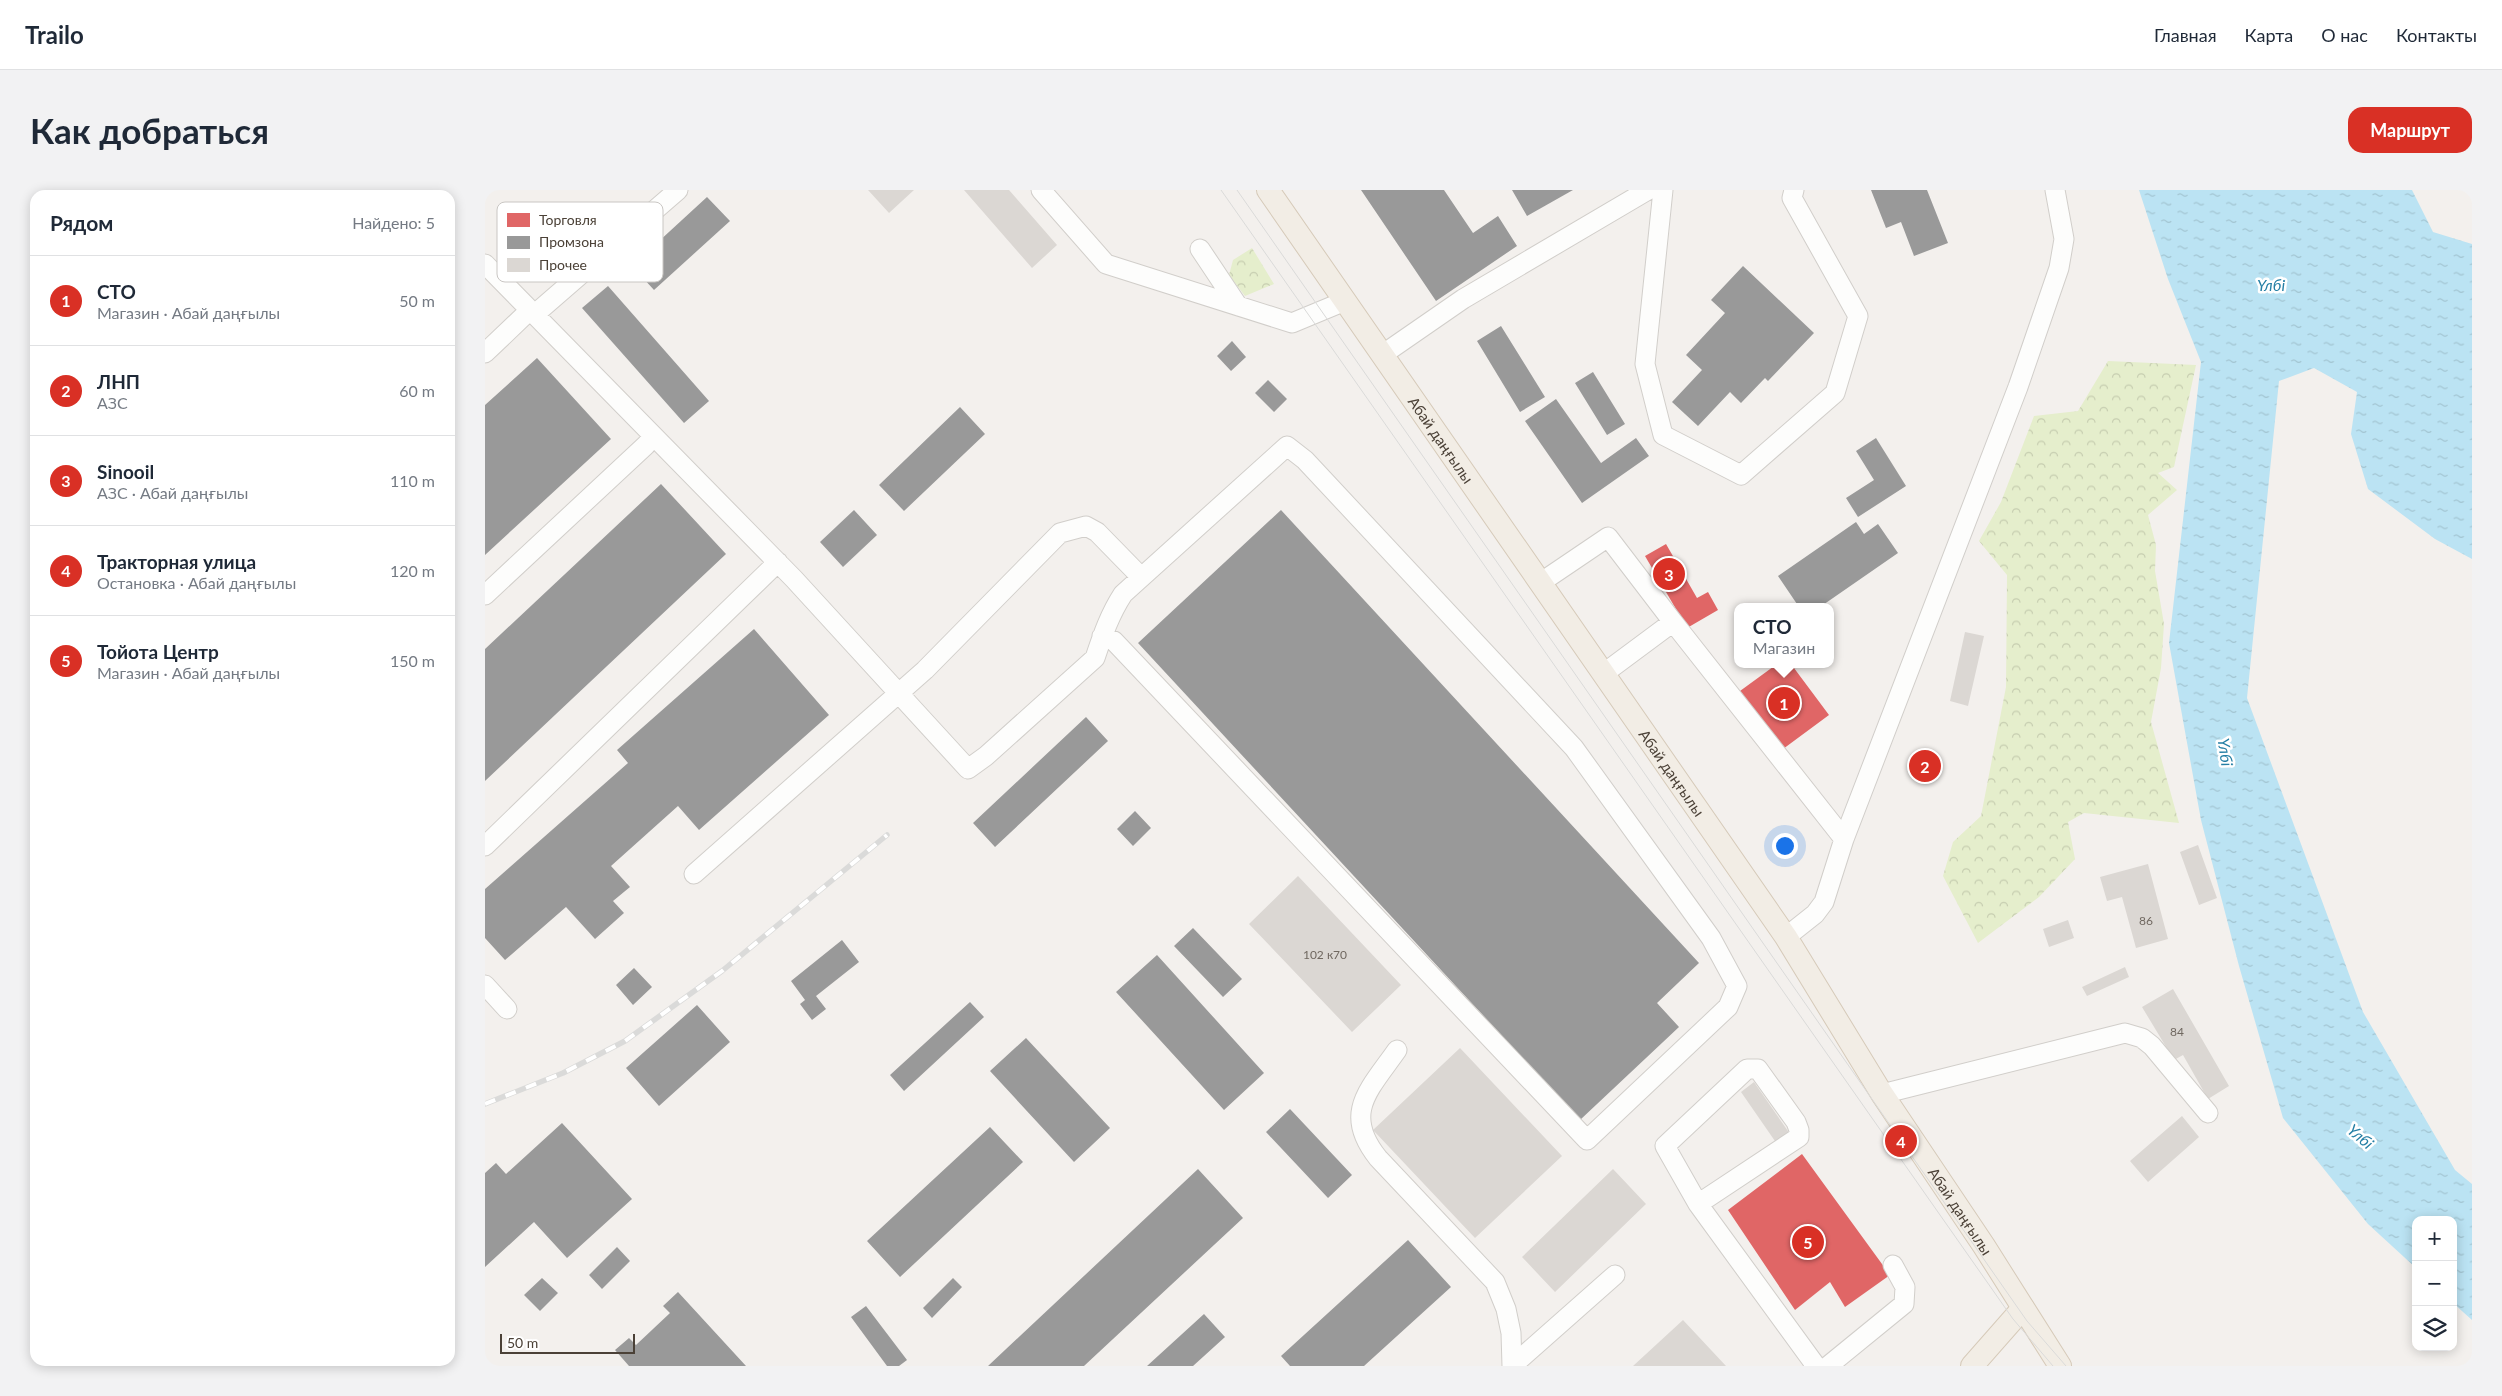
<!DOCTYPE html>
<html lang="ru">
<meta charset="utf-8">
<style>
:root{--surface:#fff;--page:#f2f2f3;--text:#1f2937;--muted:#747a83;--line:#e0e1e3;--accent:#d93025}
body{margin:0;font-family:Lato,sans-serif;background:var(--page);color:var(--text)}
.controls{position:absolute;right:15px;bottom:15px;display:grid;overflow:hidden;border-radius:10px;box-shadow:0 2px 12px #0003}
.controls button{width:45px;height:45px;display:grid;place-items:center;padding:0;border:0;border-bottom:1px solid var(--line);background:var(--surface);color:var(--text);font:25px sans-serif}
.scale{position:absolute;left:15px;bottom:12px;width:135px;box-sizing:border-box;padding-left:5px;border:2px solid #4b4137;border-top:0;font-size:14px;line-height:18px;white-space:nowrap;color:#4b4137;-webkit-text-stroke:4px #fff;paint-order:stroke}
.you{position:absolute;left:1299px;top:655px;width:18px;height:18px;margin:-12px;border:4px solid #fff;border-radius:50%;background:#1a73e8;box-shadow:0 0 0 8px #1a73e833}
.badge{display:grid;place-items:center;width:32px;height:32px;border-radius:50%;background:var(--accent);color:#fff;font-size:16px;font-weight:700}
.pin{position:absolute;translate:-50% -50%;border:2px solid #fff;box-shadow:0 1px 5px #0006}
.popup{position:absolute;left:1249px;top:413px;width:100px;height:65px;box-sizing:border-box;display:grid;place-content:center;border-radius:10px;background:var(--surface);filter:drop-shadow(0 1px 4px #0005);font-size:16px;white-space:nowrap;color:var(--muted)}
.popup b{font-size:19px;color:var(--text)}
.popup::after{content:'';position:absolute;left:50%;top:100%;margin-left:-10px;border:10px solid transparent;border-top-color:var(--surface)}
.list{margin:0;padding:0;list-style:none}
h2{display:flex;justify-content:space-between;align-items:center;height:65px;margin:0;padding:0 20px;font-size:21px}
h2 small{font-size:16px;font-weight:400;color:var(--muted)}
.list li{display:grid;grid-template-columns:32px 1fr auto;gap:15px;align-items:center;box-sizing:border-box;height:90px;padding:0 20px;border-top:1px solid var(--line)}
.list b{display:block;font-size:19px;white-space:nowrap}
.list p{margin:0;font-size:16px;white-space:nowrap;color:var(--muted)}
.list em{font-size:16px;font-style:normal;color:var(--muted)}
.icon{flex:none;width:28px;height:28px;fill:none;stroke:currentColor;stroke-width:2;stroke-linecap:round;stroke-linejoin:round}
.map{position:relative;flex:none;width:1987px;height:1176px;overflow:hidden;border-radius:15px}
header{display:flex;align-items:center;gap:30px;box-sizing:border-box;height:70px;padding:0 25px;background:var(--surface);border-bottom:1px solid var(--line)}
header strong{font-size:24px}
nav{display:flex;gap:28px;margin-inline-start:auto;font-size:18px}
.intro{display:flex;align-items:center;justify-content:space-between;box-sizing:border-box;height:120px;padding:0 30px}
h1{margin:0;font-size:35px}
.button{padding:12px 22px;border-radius:15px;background:var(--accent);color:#fff;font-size:18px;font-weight:700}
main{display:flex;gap:30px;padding:0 30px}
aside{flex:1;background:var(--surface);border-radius:15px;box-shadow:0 2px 12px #0003}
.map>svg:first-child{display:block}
</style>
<header>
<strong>Trailo</strong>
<nav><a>Главная</a><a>Карта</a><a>О нас</a><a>Контакты</a></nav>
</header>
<div class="intro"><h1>Как добраться</h1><a class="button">Маршрут</a></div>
<main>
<aside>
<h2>Рядом<small>Найдено: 5</small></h2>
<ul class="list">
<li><span class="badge">1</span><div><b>СТО</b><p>Магазин · Абай даңғылы</p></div><em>50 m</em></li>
<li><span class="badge">2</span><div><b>ЛНП</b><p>АЗС</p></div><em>60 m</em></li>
<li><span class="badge">3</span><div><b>Sinooil</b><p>АЗС · Абай даңғылы</p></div><em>110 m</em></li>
<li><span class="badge">4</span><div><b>Тракторная улица</b><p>Остановка · Абай даңғылы</p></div><em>120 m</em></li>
<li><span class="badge">5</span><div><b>Тойота Центр</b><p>Магазин · Абай даңғылы</p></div><em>150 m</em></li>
</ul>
</aside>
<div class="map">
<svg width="1987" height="1176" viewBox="0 0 1987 1176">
<defs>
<pattern id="forest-crowns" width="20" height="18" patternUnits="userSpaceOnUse" patternTransform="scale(1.25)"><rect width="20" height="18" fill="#e5eecc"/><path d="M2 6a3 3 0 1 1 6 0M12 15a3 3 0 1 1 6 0" fill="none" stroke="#c6cdb0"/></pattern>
<pattern id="water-ripples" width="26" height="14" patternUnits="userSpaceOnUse" patternTransform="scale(1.25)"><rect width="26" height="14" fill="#bbe3f3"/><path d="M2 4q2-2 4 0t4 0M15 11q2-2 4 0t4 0" fill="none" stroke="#a2c4d1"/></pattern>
</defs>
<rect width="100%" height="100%" fill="#f3f0ed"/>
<path fill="url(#forest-crowns)" d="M 767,58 L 789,94 L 760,106 L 744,85 L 748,70 Z
M 1623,171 L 1711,175 L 1689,277 L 1673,283 L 1692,300 L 1663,325 L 1671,355 L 1670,381 L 1679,434 L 1676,478 L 1666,532 L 1694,633 L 1599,623 L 1583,632 L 1590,669 L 1554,707 L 1493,753 L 1458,686 L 1468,652 L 1496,626 L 1521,497 L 1522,385 L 1494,351 L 1516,312 L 1549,226 L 1593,221 Z"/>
<path fill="url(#water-ripples)" d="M 1654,0 L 1927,0 L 1948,42 L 1987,54 L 1987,369 L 1950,349 L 1883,299 L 1866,244 L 1872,202 L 1829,178 L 1794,191 L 1762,508 L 1878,822 L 1970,980 L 1987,994 L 1987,1130 L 1968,1113 L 1968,1030 L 1931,1030 L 1931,1078 L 1883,1034 L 1798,928 L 1754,776 L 1716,630 L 1684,453 L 1716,172 L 1683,89 Z"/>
<path fill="#e06666" d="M 1181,354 L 1212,408 L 1223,402 L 1233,420 L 1202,438 L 1160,366 Z
M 1292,474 L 1306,474 L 1344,525 L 1298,559 L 1255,501 Z
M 1317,964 L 1405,1085 L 1360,1117 L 1345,1092 L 1310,1120 L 1243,1020 Z"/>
<path fill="#999" d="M 876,0 L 959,0 L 988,43 L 1013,26 L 1032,56 L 951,111 Z
M 1027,0 L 1088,0 L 1042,26 Z
M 1386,0 L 1442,0 L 1463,53 L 1429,66 L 1416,32 L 1401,38 Z
M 222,7 L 245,31 L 169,100 L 147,76 Z
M 1258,76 L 1329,143 L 1283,191 L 1280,188 L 1256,213 L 1245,202 L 1213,236 L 1187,212 L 1217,180 L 1201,165 L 1240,123 L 1226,110 Z
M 123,96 L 224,211 L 199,233 L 97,118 Z
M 1016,136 L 1060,207 L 1035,222 L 992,151 Z
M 747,151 L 761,167 L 746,181 L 732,166 Z
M 52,168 L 126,249 L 0,365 L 0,215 Z
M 1108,182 L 1140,234 L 1122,245 L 1090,193 Z
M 783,190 L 802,209 L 789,222 L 770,203 Z
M 1071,209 L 1116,273 L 1151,248 L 1164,266 L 1097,313 L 1040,231 Z
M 475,217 L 500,244 L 419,321 L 394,295 Z
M 1391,248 L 1421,296 L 1373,327 L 1361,308 L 1389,290 L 1371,261 Z
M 176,294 L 241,364 L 0,591 L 0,459 Z
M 369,320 L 392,345 L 358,377 L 335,352 Z
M 796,320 L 1214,773 L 1172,813 L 1194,837 L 1095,930 L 653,453 Z
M 1371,332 L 1379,344 L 1393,334 L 1413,363 L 1335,417 L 1314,417 L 1293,386 Z
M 269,439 L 344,525 L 214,640 L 193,616 L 126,676 L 145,697 L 128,711 L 139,723 L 110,749 L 81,717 L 20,770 L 0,748 L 0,699 L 143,573 L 132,560 Z
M 601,527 L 623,551 L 510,657 L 488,633 Z
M 650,621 L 666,638 L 648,656 L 632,639 Z
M 708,738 L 757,789 L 738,807 L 689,756 Z
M 357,750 L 374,772 L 331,806 L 341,819 L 327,830 L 315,814 L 320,810 L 306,791 Z
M 672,765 L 779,883 L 739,920 L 631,802 Z
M 149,778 L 167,797 L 148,815 L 131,795 Z
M 485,812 L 499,827 L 419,901 L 405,885 Z
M 212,815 L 245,852 L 174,916 L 141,878 Z
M 541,848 L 625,938 L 589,972 L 505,881 Z
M 805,919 L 867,985 L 843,1008 L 781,942 Z
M 77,933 L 147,1009 L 82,1068 L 49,1032 L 0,1077 L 0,983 L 11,973 L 21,984 Z
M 505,937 L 538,972 L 415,1087 L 382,1051 Z
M 713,979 L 758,1028 L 599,1176 L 503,1176 Z
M 923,1050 L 966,1097 L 879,1176 L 805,1176 L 796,1166 Z
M 132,1057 L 145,1071 L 117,1099 L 104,1085 Z
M 57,1088 L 73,1103 L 55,1121 L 39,1105 Z
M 468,1088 L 477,1097 L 447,1128 L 438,1118 Z
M 193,1102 L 261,1176 L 144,1176 L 130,1160 L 144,1148 L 151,1155 L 185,1123 L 178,1116 Z
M 381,1116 L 422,1170 L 414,1176 L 402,1176 L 366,1127 Z
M 719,1124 L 740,1147 L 708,1176 L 662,1176 Z"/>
<path fill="#dbd7d3" d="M 383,0 L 429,0 L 404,23 Z
M 479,0 L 524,0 L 572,55 L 547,78 Z
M 1480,442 L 1499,446 L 1483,516 L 1465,511 Z
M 1713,655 L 1732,708 L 1714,715 L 1695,662 Z
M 1663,674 L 1683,749 L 1651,758 L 1637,707 L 1622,711 L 1615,687 Z
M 813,686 L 916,795 L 867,842 L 764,734 Z
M 1583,730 L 1589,748 L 1564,757 L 1558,739 Z
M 1640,777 L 1644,787 L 1602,806 L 1597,797 Z
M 1688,799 L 1744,896 L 1723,909 L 1698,865 L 1689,870 L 1657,817 Z
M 975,858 L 1077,966 L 990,1048 L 888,940 Z
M 1269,892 L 1305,944 L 1292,954 L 1256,902 Z
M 1697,926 L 1714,947 L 1663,992 L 1645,971 Z
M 1128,979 L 1161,1014 L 1070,1102 L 1037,1067 Z
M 1198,1130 L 1241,1176 L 1148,1176 Z"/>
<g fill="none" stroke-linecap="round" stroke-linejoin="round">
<defs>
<path id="minor" d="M 556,0 L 621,74 L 807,133 L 860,111
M 1178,0 L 1160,174 L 1178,245 L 1256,285 L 1350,203 L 1373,126 L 1307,8 L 1309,0
M 715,59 L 753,116
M 0,74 L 309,389 L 483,579 L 501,566 L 610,468 C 618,444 625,424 638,404 L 802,256 L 820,270 L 1089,558 L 1226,748 L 1252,796 L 1243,817 L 1102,950 L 629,451 L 617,446
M 50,124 L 193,0
M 0,163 L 45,120
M 897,165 L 978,109 L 1163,0
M 1055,393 L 1123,347 L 1188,432
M 0,405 L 161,255 L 168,246
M 1118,484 L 1188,432 L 1359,649
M 0,656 L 293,372
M 209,684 L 440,480 L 575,343 L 601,336 L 612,342 L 656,387
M 1301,747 L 1330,724 L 1339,712 L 1359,649 L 1533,197 L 1574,78 L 1579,49 L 1570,0
M 0,795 L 22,819
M 912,860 C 884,900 857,923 893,968 L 1010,1092 L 1021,1119 L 1026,1143 L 1027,1176
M 1397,904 L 1640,843 L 1657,848 L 1667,856 L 1723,923
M 1213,1014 L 1314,947 L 1314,940 L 1311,932 L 1273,879 L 1262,879 L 1180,956 L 1213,1014 L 1331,1176
M 1027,1176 L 1130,1085
M 1343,1176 L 1419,1114 L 1420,1097 L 1408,1075"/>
<g id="major">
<path id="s1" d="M 783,0 L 1301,747 L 1397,904 L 1499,1056 L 1575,1176"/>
<path d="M 1487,1176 L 1538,1118"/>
</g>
</defs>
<use href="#minor" stroke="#d1ceca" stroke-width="21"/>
<use href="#major" stroke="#d6cab9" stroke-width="24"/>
<use href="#minor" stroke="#fdfdfc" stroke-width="19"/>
<use href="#major" stroke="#f2ede5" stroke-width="22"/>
<path stroke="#dadad9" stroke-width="1" d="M 736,0 L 1528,1129 L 1568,1176
M 752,0 L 1542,1131 L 1581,1176"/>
<defs>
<path id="rail" d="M 0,914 L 78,883 L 140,851 L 237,781 L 402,645"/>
</defs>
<use href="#rail" stroke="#dadad9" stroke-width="5.5"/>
<use href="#rail" stroke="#fff" stroke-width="4" stroke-dasharray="11" stroke-linecap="butt"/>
</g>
<g text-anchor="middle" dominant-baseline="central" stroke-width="5" stroke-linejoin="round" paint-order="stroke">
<g font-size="12" fill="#706860">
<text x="1661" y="730">86</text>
<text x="840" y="764">102 к70</text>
<text x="1692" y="841">84</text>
</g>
<g font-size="15" fill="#4b4137" stroke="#fff">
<text stroke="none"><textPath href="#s1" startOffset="304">Абай даңғылы</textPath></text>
<text stroke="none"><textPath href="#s1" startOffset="709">Абай даңғылы</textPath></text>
<text stroke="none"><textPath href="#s1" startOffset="1234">Абай даңғылы</textPath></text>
</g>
<g font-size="16" font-style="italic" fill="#257fa5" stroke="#fff">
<text x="1786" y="94">Үлбі</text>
<text transform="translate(1741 562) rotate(82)">Үлбі</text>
<text transform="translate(1876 946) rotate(41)">Үлбі</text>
</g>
</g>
<rect x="12" y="12" width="166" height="80" rx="8" fill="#fff" stroke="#c9c6c3" stroke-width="1"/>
<rect x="22" y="23" width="23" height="14" fill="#e06666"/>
<rect x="22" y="46" width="23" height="13" fill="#999"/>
<rect x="22" y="68" width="23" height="14" fill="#dbd7d3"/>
<g font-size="14" fill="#4b4137">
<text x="54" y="35">Торговля</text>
<text x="54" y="57">Промзона</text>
<text x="54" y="80">Прочее</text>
</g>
</svg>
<div class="controls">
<button>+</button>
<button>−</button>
<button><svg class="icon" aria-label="layers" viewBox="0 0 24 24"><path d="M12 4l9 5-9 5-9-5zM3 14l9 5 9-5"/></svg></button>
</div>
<div class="scale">50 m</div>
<div class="you"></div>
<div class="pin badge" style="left:1299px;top:513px">1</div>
<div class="popup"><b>СТО</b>Магазин</div>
<div class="pin badge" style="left:1440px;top:576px">2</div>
<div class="pin badge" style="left:1184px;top:384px">3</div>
<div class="pin badge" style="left:1416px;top:951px">4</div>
<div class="pin badge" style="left:1323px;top:1052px">5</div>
</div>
</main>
